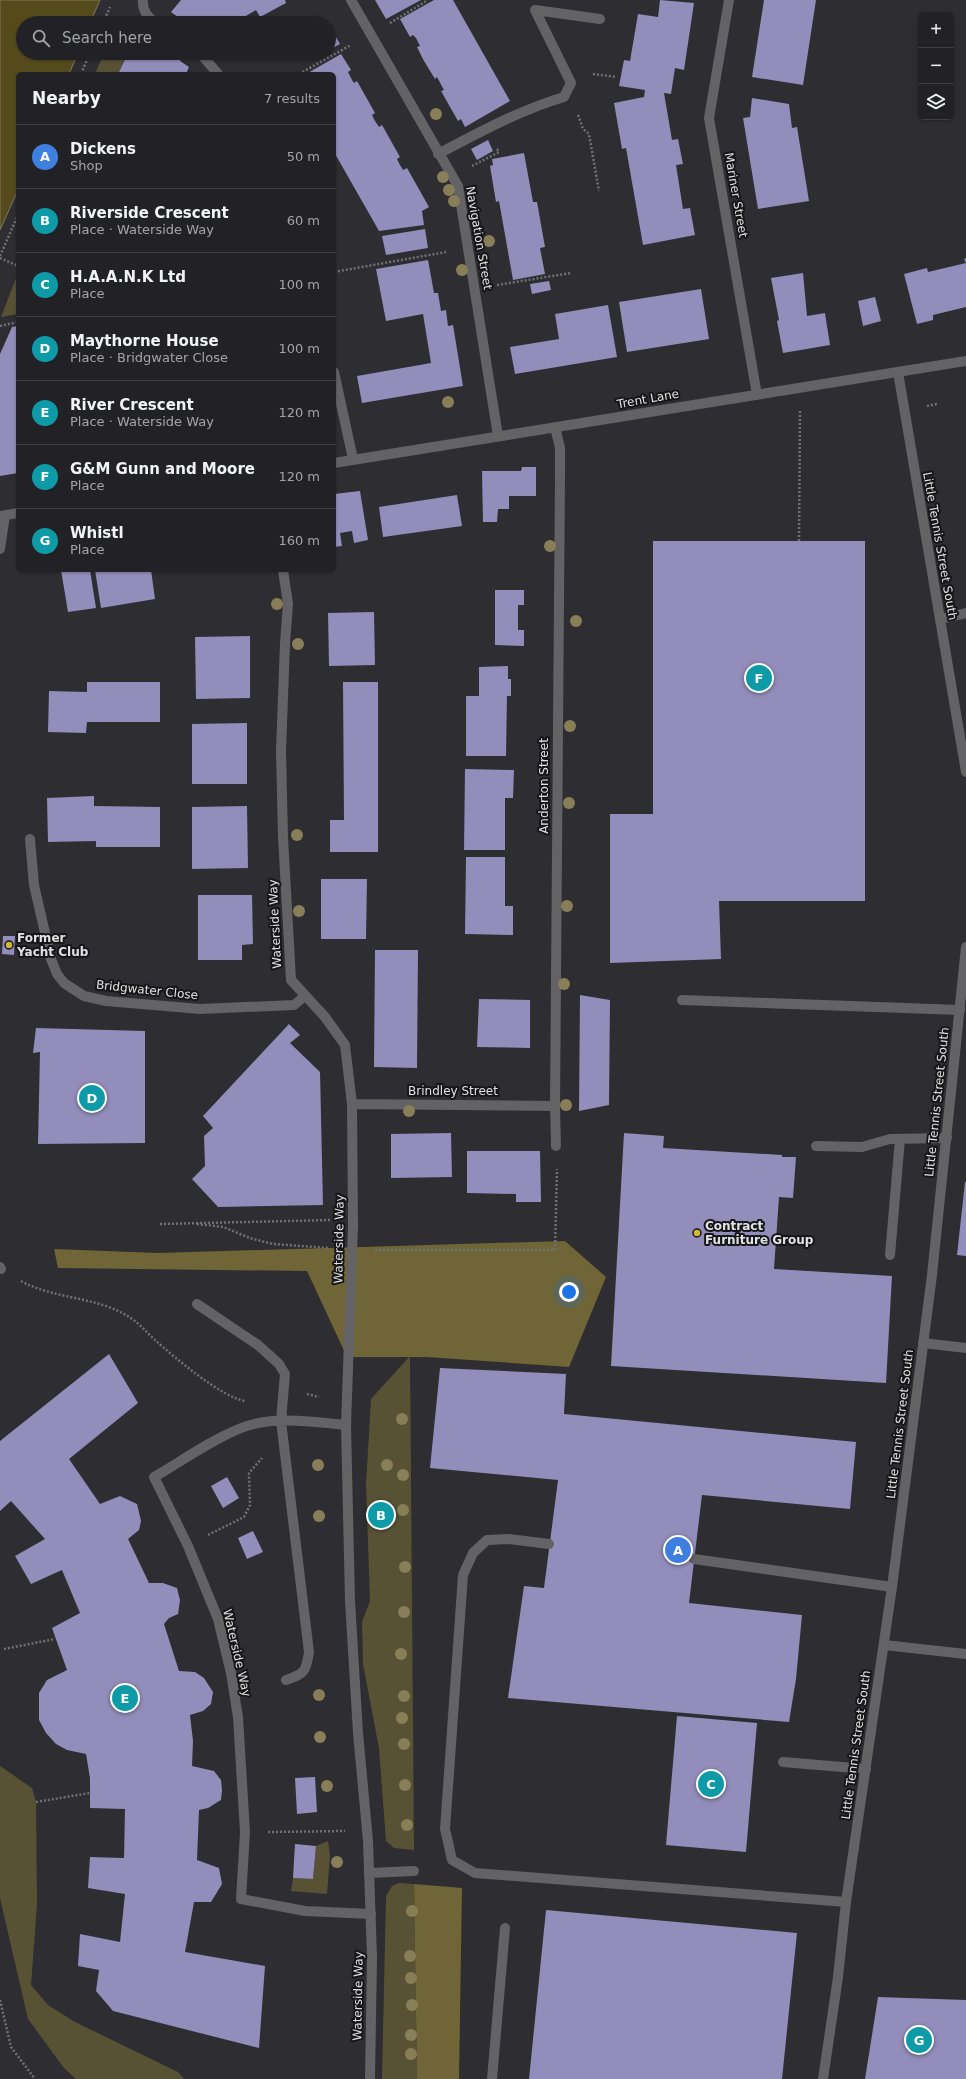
<!DOCTYPE html>
<meta charset="utf-8">
<style>
:root{--surface:#222226;--page:#2a2a2e;--text:#f1f3f6;--muted:#a2a4a7;--line:#3f3f43;--accent:#d93025}
body{margin:0;font-family:"DejaVu Sans",sans-serif;background:var(--page);color:var(--text)}
.controls{position:absolute;right:12px;top:12px;display:grid;overflow:hidden;border-radius:6px;box-shadow:0 1px 3px #0004}
.controls button{width:36px;height:36px;display:grid;place-items:center;padding:0;border:0;border-bottom:1px solid var(--line);background:var(--surface);color:var(--text);font:20px sans-serif}
.you{position:absolute;left:569px;top:1292px;width:14px;height:14px;margin:-10px;border:3px solid #fff;border-radius:50%;background:#1a73e8;box-shadow:0 0 0 6px #1a73e833}
.badge{display:grid;place-items:center;width:26px;height:26px;border-radius:50%;background:var(--accent);color:#fff;font-size:13px;font-weight:700}
.pin{position:absolute;translate:-50% -50%;border:2px solid #fff;box-shadow:0 1px 4px #0006}
.list{margin:0;padding:0;list-style:none}
h2{display:flex;justify-content:space-between;align-items:center;height:52px;margin:0;padding:0 16px;font-size:17px}
h2 small{font-size:13px;font-weight:400;color:var(--muted)}
.list li{display:grid;grid-template-columns:26px 1fr auto;gap:12px;align-items:center;box-sizing:border-box;height:64px;padding:0 16px;border-top:1px solid var(--line)}
.list b{display:block;font-size:15px;white-space:nowrap}
.list p{margin:0;font-size:13px;white-space:nowrap;color:var(--muted)}
.list em{font-size:13px;font-style:normal;color:var(--muted)}
.icon{flex:none;width:22px;height:22px;fill:none;stroke:currentColor;stroke-width:2;stroke-linecap:round;stroke-linejoin:round}
.map{position:relative;flex:none;width:966px;height:2079px;overflow:hidden}
.search{position:absolute;background:var(--surface);box-shadow:0 1px 3px #0004;left:16px;top:16px;width:320px;height:44px;display:flex;align-items:center;gap:10px;box-sizing:border-box;padding:0 14px;border-radius:22px;color:var(--muted);font-size:15px}
.panel{position:absolute;background:var(--surface);box-shadow:0 1px 3px #0004;left:16px;top:72px;width:320px;height:500px;border-radius:6px}
.map>svg:first-child{display:block}
</style>
<div class="map">
<svg width="966" height="2079" viewBox="0 0 966 2079">
<rect width="100%" height="100%" fill="#2d2d32"/>
<path fill="#585235" d="M 104,53 L 127,53 L 118,74 L 95,74 Z
M 18,273 L 18,314 L 1,317 Z
M 410,1356 L 414,1850 L 394,1848 L 386,1841 L 379,1748 L 363,1664 L 362,1622 L 370,1601 L 366,1484 L 371,1399 Z
M 0,1766 L 32,1788 L 36,1802 L 37,1904 L 31,1985 L 48,2005 L 75,2022 L 178,2072 L 184,2079 L 76,2079 L 64,2068 L 28,2019 L 0,1898 Z
M 328,1841 L 330,1856 L 327,1894 L 291,1891 L 293,1878 L 313,1879 L 316,1846 Z
M 399,1883 L 414,1884 L 417,2079 L 382,2079 L 386,1896 L 392,1886 Z"/>
<path fill="#6f6536" d="M 565,1241 L 606,1277 L 569,1367 L 426,1357 L 347,1357 L 307,1271 L 58,1268 L 54,1249 L 158,1253 Z
M 414,1884 L 462,1888 L 459,2079 L 417,2079 Z"/>
<path fill="#544a1b" stroke="#7f7858" d="M 0,0 L 100,0 L 90,23 L 23,23 L 23,53 L 78,53 L 69,74 L 18,74 L 18,190 L 0,230 Z"/>
<path fill="#928dba" d="M 181,0 L 285,0 L 286,3 L 260,17 L 256,10 L 234,23 L 229,17 L 220,23 L 205,23 L 202,20 L 199,23 L 186,23 L 171,12 Z
M 375,0 L 421,0 L 386,19 Z
M 434,0 L 453,0 L 510,101 L 465,127 L 461,119 L 458,121 L 441,91 L 444,90 L 437,77 L 435,79 L 424,61 L 417,47 L 420,46 L 416,38 L 413,35 L 410,37 L 400,19 Z
M 660,0 L 694,3 L 684,70 L 675,68 L 671,94 L 664,93 L 672,140 L 678,139 L 683,164 L 676,165 L 683,209 L 690,208 L 695,235 L 643,245 L 626,148 L 622,149 L 614,103 L 644,97 L 645,90 L 619,86 L 624,60 L 630,61 L 638,14 L 658,17 Z
M 764,0 L 816,0 L 803,85 L 752,77 Z
M 329,25 L 340,44 L 329,50 Z
M 128,53 L 183,53 L 180,61 L 189,67 L 186,74 L 118,74 Z
M 341,54 L 351,70 L 348,72 L 352,80 L 354,83 L 357,81 L 375,113 L 372,115 L 375,121 L 379,127 L 382,125 L 400,157 L 397,159 L 400,165 L 403,170 L 407,168 L 429,207 L 422,211 L 424,225 L 379,231 L 334,152 L 334,74 L 306,74 Z
M 752,98 L 789,104 L 792,128 L 797,127 L 809,201 L 758,209 L 743,118 L 750,117 Z
M 488,140 L 493,151 L 477,160 L 471,149 Z
M 524,153 L 533,202 L 537,202 L 545,247 L 540,248 L 545,274 L 513,280 L 499,201 L 496,202 L 490,166 L 493,165 L 492,159 Z
M 425,229 L 428,248 L 386,255 L 382,236 Z
M 966,258 L 966,307 L 933,315 L 933,320 L 917,324 L 904,274 L 927,268 L 928,272 L 966,263 L 964,259 Z
M 428,260 L 434,293 L 438,293 L 441,311 L 446,310 L 448,326 L 453,325 L 463,386 L 362,403 L 357,376 L 431,363 L 423,314 L 386,321 L 376,269 Z
M 803,273 L 807,316 L 825,313 L 830,345 L 783,353 L 777,321 L 779,320 L 771,278 Z
M 549,281 L 551,290 L 532,294 L 530,284 Z
M 701,289 L 709,339 L 627,352 L 619,302 Z
M 875,297 L 881,321 L 863,326 L 858,301 Z
M 608,305 L 617,357 L 515,374 L 510,347 L 559,339 L 555,314 Z
M 18,326 L 18,473 L 0,476 L 0,354 L 12,327 Z
M 522,467 L 536,467 L 536,496 L 509,496 L 509,509 L 498,509 L 497,522 L 483,522 L 482,471 L 521,471 Z
M 360,491 L 368,540 L 354,543 L 352,531 L 340,533 L 342,546 L 334,547 L 334,494 Z
M 457,495 L 462,526 L 383,537 L 379,507 Z
M 653,541 L 865,541 L 865,901 L 719,901 L 721,959 L 610,963 L 610,814 L 653,814 Z
M 61,570 L 90,570 L 96,608 L 68,612 Z
M 95,570 L 151,570 L 155,599 L 101,608 Z
M 495,590 L 524,590 L 524,605 L 518,605 L 518,630 L 524,630 L 524,646 L 495,645 Z
M 374,612 L 375,665 L 329,666 L 328,613 Z
M 250,636 L 250,698 L 196,699 L 195,637 Z
M 508,666 L 508,679 L 511,679 L 511,696 L 507,696 L 506,756 L 466,756 L 466,696 L 479,696 L 479,667 Z
M 87,682 L 160,682 L 160,722 L 87,722 L 86,733 L 48,732 L 49,691 L 87,692 Z
M 343,682 L 378,682 L 378,852 L 330,852 L 330,820 L 344,820 Z
M 247,723 L 247,784 L 192,784 L 192,724 Z
M 465,769 L 514,770 L 513,798 L 505,798 L 505,850 L 464,850 Z
M 94,796 L 94,806 L 160,807 L 160,847 L 96,847 L 96,841 L 48,842 L 47,798 Z
M 247,806 L 248,868 L 192,869 L 192,807 Z
M 466,857 L 505,857 L 505,906 L 513,906 L 513,935 L 465,934 Z
M 321,879 L 367,879 L 366,939 L 321,939 Z
M 198,895 L 252,895 L 253,944 L 242,945 L 242,960 L 198,960 Z
M 3,936 L 15,936 L 14,955 L 2,954 Z
M 375,950 L 418,950 L 417,1068 L 374,1067 Z
M 580,995 L 610,1000 L 609,1105 L 579,1111 Z
M 479,999 L 530,1000 L 530,1048 L 477,1047 Z
M 289,1024 L 300,1035 L 290,1043 L 320,1072 L 323,1205 L 218,1207 L 192,1179 L 205,1166 L 204,1136 L 213,1128 L 203,1116 Z
M 36,1028 L 145,1031 L 145,1143 L 38,1144 L 40,1052 L 33,1053 Z
M 451,1133 L 452,1177 L 391,1178 L 391,1134 Z
M 624,1133 L 664,1136 L 663,1148 L 782,1155 L 782,1157 L 796,1157 L 793,1198 L 779,1197 L 774,1269 L 892,1276 L 886,1383 L 611,1366 Z
M 467,1151 L 540,1151 L 541,1202 L 516,1202 L 516,1194 L 467,1193 Z
M 965,1182 L 966,1182 L 966,1256 L 957,1255 Z
M 109,1354 L 138,1403 L 69,1459 L 100,1504 L 120,1496 L 137,1504 L 141,1521 L 139,1530 L 128,1539 L 149,1583 L 163,1583 L 177,1588 L 180,1600 L 178,1614 L 169,1618 L 164,1624 L 179,1671 L 195,1672 L 204,1678 L 213,1692 L 211,1704 L 203,1711 L 190,1715 L 193,1741 L 192,1766 L 214,1771 L 221,1780 L 222,1790 L 221,1800 L 208,1808 L 199,1810 L 197,1860 L 219,1868 L 222,1884 L 211,1902 L 194,1902 L 185,1952 L 265,1966 L 259,2048 L 113,2011 L 96,1991 L 99,1970 L 78,1966 L 80,1934 L 120,1942 L 125,1894 L 88,1888 L 90,1857 L 124,1858 L 125,1809 L 90,1808 L 90,1778 L 86,1754 L 67,1750 L 56,1744 L 46,1733 L 39,1720 L 39,1693 L 47,1680 L 67,1670 L 52,1628 L 80,1613 L 62,1570 L 31,1584 L 15,1556 L 45,1539 L 11,1501 L 0,1511 L 0,1441 Z
M 440,1368 L 566,1374 L 564,1414 L 856,1442 L 850,1509 L 702,1495 L 689,1603 L 802,1615 L 796,1679 L 789,1722 L 508,1698 L 524,1586 L 544,1588 L 558,1480 L 430,1468 Z
M 227,1477 L 239,1498 L 223,1508 L 211,1486 Z
M 375,1508 L 387,1508 L 387,1521 L 375,1521 Z
M 253,1531 L 263,1552 L 247,1559 L 238,1538 Z
M 677,1716 L 757,1723 L 746,1852 L 666,1845 Z
M 315,1777 L 317,1812 L 297,1814 L 295,1778 Z
M 295,1844 L 316,1846 L 313,1879 L 293,1878 Z
M 546,1910 L 797,1933 L 782,2079 L 529,2079 Z
M 878,1997 L 966,2000 L 966,2079 L 865,2079 Z"/>
<g fill="none" stroke-linecap="round" stroke-linejoin="round">
<path stroke="#717175" stroke-width="2.5" stroke-dasharray="2 2" stroke-linecap="butt" d="M 103,23 L 110,7
M 390,23 L 428,0
M 81,74 L 90,53
M 299,74 L 351,45
M 593,74 L 616,77
M 578,115 L 583,129 L 589,134 L 599,191
M 472,166 L 499,152 L 497,149
M 0,256 L 18,215
M 0,258 L 18,266
M 334,272 L 446,252
M 497,285 L 571,273
M 0,326 L 18,322
M 927,406 L 937,404
M 799,541 L 800,411
M 160,1224 L 331,1220
M 197,1224 L 223,1227 L 250,1238 L 273,1244 L 329,1248
M 375,1250 L 555,1250 L 557,1169
M 21,1281 C 55,1300 100,1296 132,1319 C 141,1325 147,1333 155,1340 C 174,1357 221,1397 245,1401
M 307,1394 L 319,1397
M 208,1535 L 244,1517 L 250,1505 L 249,1473 L 262,1458
M 4,1649 L 55,1639
M 36,1802 L 90,1793
M 268,1832 L 345,1831
M 0,2000 L 11,2047 L 35,2079"/>
<path stroke="#636366" stroke-width="10" d="M 535,10 L 600,19
M 438,154 C 478,133 520,110 564,97 L 571,83 L 535,10
M 940,619 L 966,613
M 682,1000 L 960,1010
M 816,1146 L 862,1147 L 890,1139 L 947,1138
M 890,1255 L 900,1139
M 197,1304 L 258,1345 L 279,1364 L 285,1374 L 281,1421 L 309,1652 C 306,1671 305,1674 286,1680
M 923,1343 L 966,1348
M 346,1425 C 319,1422 280,1417 254,1424 C 224,1431 182,1461 154,1477 L 188,1546 L 218,1619 L 231,1673 L 238,1717 L 245,1832 L 241,1899 L 305,1911 L 371,1914
M 549,1544 L 509,1539 L 487,1540 L 473,1553 L 463,1575 L 445,1829 L 452,1860 L 475,1873 L 846,1902 L 838,1977 L 823,2079
M 694,1559 L 892,1587
M 884,1645 L 966,1654
M 783,1762 L 866,1769
M 369,1873 L 414,1871
M 492,2079 L 505,1928"/>
<path stroke="#636366" stroke-width="10" d="M 143,0 C 142,10 148,18 156,23
M 351,0 L 458,186 L 498,436
M 729,0 L 709,118 L 757,395
M 200,53 L 218,74
M 334,372 L 353,459
M 898,372 L 966,772
M 555,427 L 560,448 L 560,475 L 555,1106 L 556,1146
M 334,463 L 966,361
M 0,516 L 18,513
M 0,549 L 5,515
M 283,570 L 288,604 L 285,643 L 281,751 L 283,837 L 291,980 L 325,1017 L 345,1045 L 352,1104 L 353,1227 L 346,1425 L 350,1601 L 358,1733 L 368,1841 L 372,1957 L 370,2079
M 30,839 L 34,885 L 51,959 L 57,974 L 64,983 L 84,996 L 106,1001 L 200,1009 L 294,1005 L 305,996
M 352,1104 L 555,1106
M 0,1267 L 1,1269
M 846,1902 L 892,1587 L 932,1275 L 966,947"/>
</g>
<g fill="#887f58">
<circle cx="436" cy="114" r="6"/>
<circle cx="443" cy="177" r="6"/>
<circle cx="449" cy="190" r="6"/>
<circle cx="471" cy="193" r="6"/>
<circle cx="454" cy="201" r="6"/>
<circle cx="489" cy="241" r="6"/>
<circle cx="462" cy="270" r="6"/>
<circle cx="448" cy="402" r="6"/>
<circle cx="550" cy="546" r="6"/>
<circle cx="277" cy="604" r="6"/>
<circle cx="576" cy="621" r="6"/>
<circle cx="298" cy="644" r="6"/>
<circle cx="570" cy="726" r="6"/>
<circle cx="569" cy="803" r="6"/>
<circle cx="297" cy="835" r="6"/>
<circle cx="567" cy="906" r="6"/>
<circle cx="299" cy="911" r="6"/>
<circle cx="564" cy="984" r="6"/>
<circle cx="566" cy="1105" r="6"/>
<circle cx="409" cy="1111" r="6"/>
<circle cx="402" cy="1419" r="6"/>
<circle cx="318" cy="1465" r="6"/>
<circle cx="387" cy="1465" r="6"/>
<circle cx="403" cy="1475" r="6"/>
<circle cx="403" cy="1510" r="6"/>
<circle cx="319" cy="1516" r="6"/>
<circle cx="405" cy="1567" r="6"/>
<circle cx="404" cy="1612" r="6"/>
<circle cx="401" cy="1654" r="6"/>
<circle cx="319" cy="1695" r="6"/>
<circle cx="404" cy="1696" r="6"/>
<circle cx="402" cy="1718" r="6"/>
<circle cx="320" cy="1737" r="6"/>
<circle cx="404" cy="1744" r="6"/>
<circle cx="405" cy="1785" r="6"/>
<circle cx="327" cy="1786" r="6"/>
<circle cx="407" cy="1825" r="6"/>
<circle cx="337" cy="1862" r="6"/>
<circle cx="412" cy="1911" r="6"/>
<circle cx="410" cy="1956" r="6"/>
<circle cx="411" cy="1978" r="6"/>
<circle cx="412" cy="2005" r="6"/>
<circle cx="411" cy="2035" r="6"/>
<circle cx="411" cy="2054" r="6"/>
</g>
<g fill="#d1b736" stroke="#161518" stroke-width="1.5">
<circle cx="9" cy="945" r="4"/>
<circle cx="697" cy="1233" r="4"/>
</g>
<g text-anchor="middle" dominant-baseline="central" stroke-width="4" stroke-linejoin="round" paint-order="stroke">
<g font-size="12" fill="#e2e2e5" stroke="#161518">
<text transform="translate(736 195) rotate(80)">Mariner Street</text>
<text transform="translate(479 238) rotate(80)">Navigation Street</text>
<text transform="translate(648 399) rotate(-10)">Trent Lane</text>
<text transform="translate(940 546) rotate(80)">Little Tennis Street South</text>
<text transform="translate(544 786) rotate(-90)">Anderton Street</text>
<text transform="translate(275 924) rotate(-93)">Waterside Way</text>
<text transform="translate(147 990) rotate(6)">Bridgwater Close</text>
<text x="453" y="1091">Brindley Street</text>
<text transform="translate(937 1102) rotate(-84)">Little Tennis Street South</text>
<text transform="translate(339 1239) rotate(-89)">Waterside Way</text>
<text transform="translate(900 1424) rotate(-83)">Little Tennis Street South</text>
<text transform="translate(237 1653) rotate(77)">Waterside Way</text>
<text transform="translate(856 1745) rotate(-82)">Little Tennis Street South</text>
<text transform="translate(358 1996) rotate(-89)">Waterside Way</text>
</g>
<g font-size="12" font-weight="bold" fill="#e2e2e5" stroke="#161518" text-anchor="start">
<text x="17" y="938">Former<tspan x="17" dy="14">Yacht Club</tspan></text>
<text x="705" y="1226">Contract<tspan x="705" dy="14">Furniture Group</tspan></text>
</g>
</g>
</svg>
<div class="controls">
<button>+</button>
<button>−</button>
<button><svg class="icon" aria-label="layers" viewBox="0 0 24 24"><path d="M12 4l9 5-9 5-9-5zM3 14l9 5 9-5"/></svg></button>
</div>
<div class="you"></div>
<div class="pin badge" style="left:678px;top:1550px;background:#3f7fe0">A</div>
<div class="pin badge" style="left:381px;top:1515px;background:#0f9aa8">B</div>
<div class="pin badge" style="left:711px;top:1784px;background:#0f9aa8">C</div>
<div class="pin badge" style="left:92px;top:1098px;background:#0f9aa8">D</div>
<div class="pin badge" style="left:125px;top:1698px;background:#0f9aa8">E</div>
<div class="pin badge" style="left:759px;top:678px;background:#0f9aa8">F</div>
<div class="pin badge" style="left:919px;top:2040px;background:#0f9aa8">G</div>
<div class="search"><svg class="icon" aria-label="search" viewBox="0 0 24 24"><circle cx="10" cy="10" r="6"/><path d="M15 15l6 6"/></svg>Search here</div>
<section class="panel">
<h2>Nearby<small>7 results</small></h2>
<ul class="list">
<li><span class="badge" style="background:#3f7fe0">A</span><div><b>Dickens</b><p>Shop</p></div><em>50 m</em></li>
<li><span class="badge" style="background:#0f9aa8">B</span><div><b>Riverside Crescent</b><p>Place · Waterside Way</p></div><em>60 m</em></li>
<li><span class="badge" style="background:#0f9aa8">C</span><div><b>H.A.A.N.K Ltd</b><p>Place</p></div><em>100 m</em></li>
<li><span class="badge" style="background:#0f9aa8">D</span><div><b>Maythorne House</b><p>Place · Bridgwater Close</p></div><em>100 m</em></li>
<li><span class="badge" style="background:#0f9aa8">E</span><div><b>River Crescent</b><p>Place · Waterside Way</p></div><em>120 m</em></li>
<li><span class="badge" style="background:#0f9aa8">F</span><div><b>G&amp;M Gunn and Moore</b><p>Place</p></div><em>120 m</em></li>
<li><span class="badge" style="background:#0f9aa8">G</span><div><b>Whistl</b><p>Place</p></div><em>160 m</em></li>
</ul>
</section>
</div>
